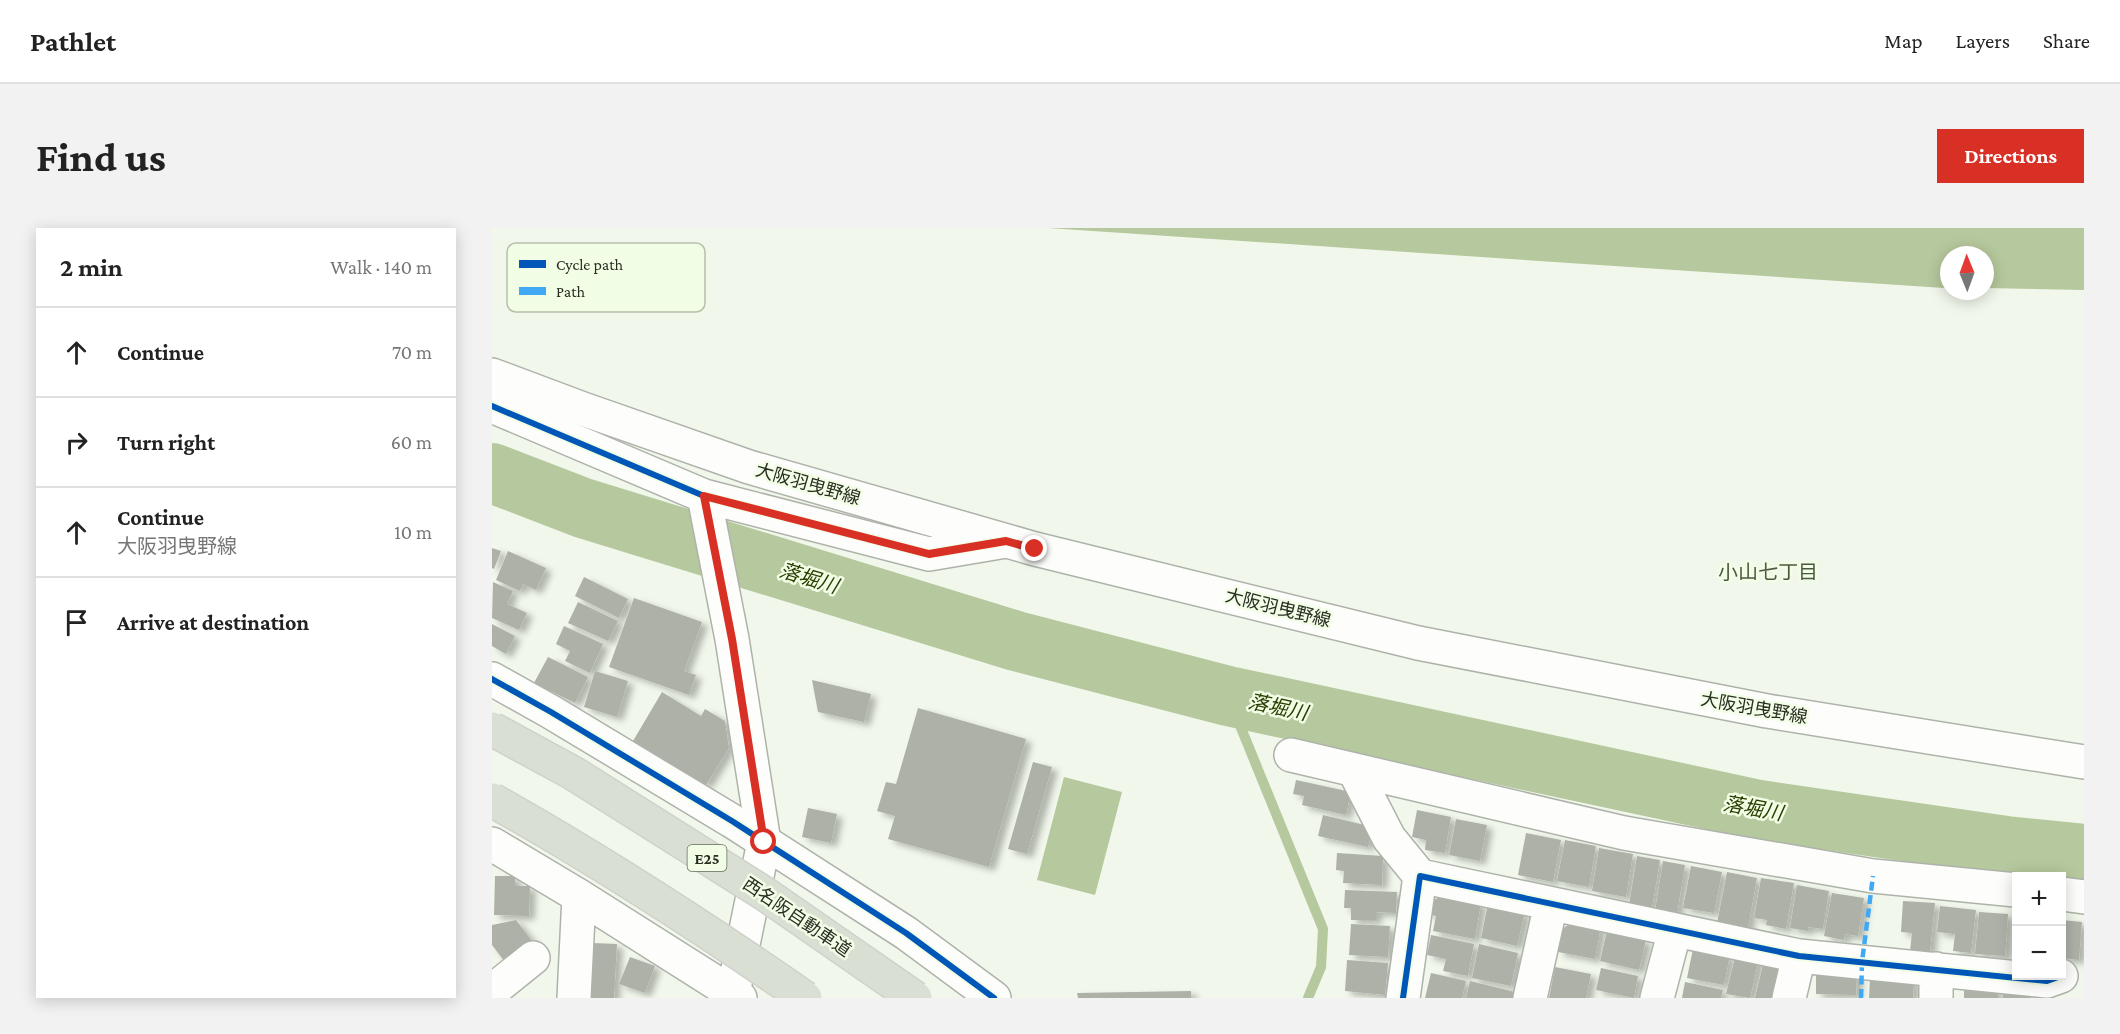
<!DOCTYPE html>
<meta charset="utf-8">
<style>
:root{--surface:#fff;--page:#f2f2f2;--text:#222;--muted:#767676;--line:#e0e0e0;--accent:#d93025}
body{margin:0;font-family:"Crimson Pro","Noto Sans JP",serif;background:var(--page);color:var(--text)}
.controls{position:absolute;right:18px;bottom:18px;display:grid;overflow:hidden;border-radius:0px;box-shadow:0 3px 15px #0003}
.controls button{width:54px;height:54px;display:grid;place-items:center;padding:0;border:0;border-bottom:2px solid var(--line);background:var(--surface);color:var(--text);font:30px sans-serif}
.compass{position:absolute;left:1448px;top:18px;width:54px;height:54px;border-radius:50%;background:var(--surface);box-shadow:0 3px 15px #0003;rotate:359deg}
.stop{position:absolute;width:18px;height:18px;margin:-14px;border:4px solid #d93025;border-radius:50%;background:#fff}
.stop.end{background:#d93025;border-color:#fff;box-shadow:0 2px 6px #0008}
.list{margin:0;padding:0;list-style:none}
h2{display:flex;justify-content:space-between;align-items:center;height:78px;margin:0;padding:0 24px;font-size:26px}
h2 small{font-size:20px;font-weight:400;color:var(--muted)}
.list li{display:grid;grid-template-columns:39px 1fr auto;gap:18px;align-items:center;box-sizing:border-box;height:90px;padding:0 24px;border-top:2px solid var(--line)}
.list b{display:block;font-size:22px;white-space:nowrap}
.list p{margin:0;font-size:20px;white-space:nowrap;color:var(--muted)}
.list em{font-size:20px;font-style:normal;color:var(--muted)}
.icon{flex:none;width:33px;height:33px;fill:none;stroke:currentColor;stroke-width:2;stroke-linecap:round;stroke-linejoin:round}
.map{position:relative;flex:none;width:1592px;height:770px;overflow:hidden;border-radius:0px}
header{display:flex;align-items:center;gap:36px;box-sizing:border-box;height:84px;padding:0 30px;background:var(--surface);border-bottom:2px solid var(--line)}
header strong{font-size:28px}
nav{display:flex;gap:33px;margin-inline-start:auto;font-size:21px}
.intro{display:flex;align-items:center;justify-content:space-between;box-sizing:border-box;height:144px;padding:0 36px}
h1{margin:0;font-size:42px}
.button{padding:15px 27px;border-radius:0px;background:var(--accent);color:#fff;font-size:21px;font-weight:700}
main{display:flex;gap:36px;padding:0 36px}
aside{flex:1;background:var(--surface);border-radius:0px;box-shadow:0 3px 15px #0003}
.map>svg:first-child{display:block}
</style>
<header>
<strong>Pathlet</strong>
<nav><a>Map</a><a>Layers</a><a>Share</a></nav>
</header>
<div class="intro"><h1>Find us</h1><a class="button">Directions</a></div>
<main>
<aside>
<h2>2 min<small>Walk · 140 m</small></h2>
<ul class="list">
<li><svg class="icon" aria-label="ahead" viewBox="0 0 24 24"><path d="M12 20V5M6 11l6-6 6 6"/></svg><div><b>Continue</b></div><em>70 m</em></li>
<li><svg class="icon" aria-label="right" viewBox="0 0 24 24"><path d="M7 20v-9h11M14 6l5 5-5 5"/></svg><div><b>Turn right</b></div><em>60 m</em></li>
<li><svg class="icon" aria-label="ahead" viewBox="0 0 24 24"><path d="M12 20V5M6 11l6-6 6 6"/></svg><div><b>Continue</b><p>大阪羽曳野線</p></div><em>10 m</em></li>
<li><svg class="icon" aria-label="arrive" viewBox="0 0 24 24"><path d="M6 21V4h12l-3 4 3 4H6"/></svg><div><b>Arrive at destination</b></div></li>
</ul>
</aside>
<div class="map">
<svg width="1592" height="770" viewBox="0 0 1592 770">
<defs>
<filter id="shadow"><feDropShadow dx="6" dy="4" stdDeviation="3" flood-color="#0004"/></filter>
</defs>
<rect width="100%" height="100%" fill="#f1f7eb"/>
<path fill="#b6c89d" d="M 556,0 L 1592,0 L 1592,62 L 1493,60 L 1493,27 L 1457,27 L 1457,60 L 1452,60 Z
M 572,549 L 630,564 L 603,667 L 545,652 Z"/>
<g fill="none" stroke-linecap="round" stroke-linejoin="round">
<path stroke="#b6c89d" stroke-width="10" d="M 736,468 L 831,701 L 829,739 L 816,770"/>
<path stroke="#b6c89d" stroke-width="60" d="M 0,245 L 91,280 L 524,413 L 736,468 L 1267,582 L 1514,618 L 1592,626"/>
</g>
<path fill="#adb1a8" filter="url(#shadow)" d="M 0,320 L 9,323 L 2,341 L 0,340 Z
M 16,323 L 54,340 L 44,362 L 31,356 L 28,363 L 4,352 Z
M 92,349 L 136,371 L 127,390 L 83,368 Z
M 1,354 L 21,363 L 15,376 L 35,385 L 27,402 L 0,390 Z
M 142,370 L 210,394 L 192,443 L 204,447 L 197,467 L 117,439 Z
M 86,374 L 126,393 L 116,413 L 76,395 Z
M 0,396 L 23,408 L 14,426 L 0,418 Z
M 72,398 L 111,416 L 98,445 L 73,433 L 78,423 L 64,416 Z
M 56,429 L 96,449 L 83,475 L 42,455 Z
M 103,443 L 136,453 L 125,489 L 92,479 Z
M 320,452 L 379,466 L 372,494 L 326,484 Z
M 170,464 L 209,488 L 213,481 L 233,493 L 237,520 L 214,557 L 141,513 Z
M 426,480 L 534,511 L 497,639 L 396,611 L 403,588 L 385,583 L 394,554 L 404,556 Z
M 541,534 L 560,539 L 535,626 L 516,621 Z
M 804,552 L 859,564 L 854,587 L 810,577 L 812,568 L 801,566 Z
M 316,580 L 345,586 L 339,615 L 310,609 Z
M 925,582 L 959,589 L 953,625 L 933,622 L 934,612 L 920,609 Z
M 831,587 L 881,599 L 876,619 L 826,608 Z
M 964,591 L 995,597 L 988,633 L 957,627 Z
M 1034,605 L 1069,612 L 1061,654 L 1026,647 Z
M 1073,612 L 1104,618 L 1097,659 L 1065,653 Z
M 1107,620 L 1141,626 L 1134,669 L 1100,663 Z
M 845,625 L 891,628 L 890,657 L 851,655 L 852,643 L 844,642 Z
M 1145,628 L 1168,632 L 1160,680 L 1137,677 Z
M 1171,633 L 1193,637 L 1185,686 L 1163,683 Z
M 1199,638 L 1230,644 L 1222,685 L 1191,680 Z
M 1235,644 L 1265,650 L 1256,700 L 1225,695 Z
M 3,648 L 23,648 L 23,658 L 38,658 L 37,688 L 2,687 Z
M 1269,650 L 1302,655 L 1294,701 L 1274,697 L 1275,692 L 1262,690 Z
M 1305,657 L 1337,663 L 1331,701 L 1316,699 L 1316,703 L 1298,700 Z
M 853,662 L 905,664 L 904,685 L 884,684 L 884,692 L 859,692 L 859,680 L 852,680 Z
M 1340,665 L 1372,670 L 1366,708 L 1353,706 L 1352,712 L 1332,708 Z
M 952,667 L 989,674 L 983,711 L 941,703 L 944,688 L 935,686 L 937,674 Z
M 1411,673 L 1443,675 L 1438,724 L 1418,723 L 1420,705 L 1409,704 Z
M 996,676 L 1033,684 L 1025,718 L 989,710 Z
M 1448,678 L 1484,682 L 1479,725 L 1461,723 L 1463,706 L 1445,704 Z
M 1487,684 L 1516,686 L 1513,728 L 1483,726 Z
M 24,692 L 43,717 L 16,738 L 0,717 L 0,697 Z
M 1570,692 L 1590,694 L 1587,732 L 1570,730 Z
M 1082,693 L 1109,698 L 1103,731 L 1066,724 L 1070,701 Z
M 859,696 L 898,698 L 896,729 L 857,727 Z
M 1523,701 L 1524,701 L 1524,732 L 1520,732 Z
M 1115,703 L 1154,712 L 1147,742 L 1108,733 Z
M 939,707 L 982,716 L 976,748 L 951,743 L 954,731 L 935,727 Z
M 100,715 L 125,716 L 122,770 L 96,770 Z
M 987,716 L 1026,725 L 1019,758 L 980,750 Z
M 1201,721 L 1238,727 L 1232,757 L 1195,750 Z
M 1244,725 L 1267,731 L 1258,770 L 1234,766 Z
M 138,729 L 163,738 L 153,765 L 127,756 Z
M 855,732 L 896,735 L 893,767 L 853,763 Z
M 1272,732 L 1287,735 L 1287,770 L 1263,770 Z
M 1063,739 L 1099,746 L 1094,770 L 1057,770 Z
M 1109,740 L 1146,748 L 1142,770 L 1104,762 Z
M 1324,744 L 1365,744 L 1364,767 L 1324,766 Z
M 939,745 L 974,753 L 970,770 L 933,770 Z
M 1378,750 L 1422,751 L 1421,770 L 1377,770 Z
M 978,753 L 1023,764 L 1021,770 L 974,770 Z
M 1193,754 L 1231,762 L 1229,770 L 1190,770 Z
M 1506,760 L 1506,770 L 1472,770 L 1472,761 Z
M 699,763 L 699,770 L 586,770 L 585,765 Z
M 1511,765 L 1539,765 L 1539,770 L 1511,770 Z"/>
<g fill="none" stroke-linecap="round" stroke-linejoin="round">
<defs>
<path id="minor" d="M 0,178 L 212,268 L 437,326 L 514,313
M 212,268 L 240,411 L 272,614 L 240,770
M 0,451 L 59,484 L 240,593 L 414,705 L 502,770
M 799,527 L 1132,605 L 1381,648 L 1524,662
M 862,542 L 897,610 L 928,648
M 0,616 L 87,668 L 248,770
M 1570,666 L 1592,669
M 1444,741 L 1444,770
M 0,763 L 41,730
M 82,770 L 87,668
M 911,770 L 928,648 L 1307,728 L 1555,753 L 1569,748
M 1038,770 L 1059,676
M 1165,770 L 1183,702
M 1297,770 L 1307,728"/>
<path id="secondary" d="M 0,147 L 91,181 L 257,239 L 543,321 L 926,415 L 1275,483 L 1592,534"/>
</defs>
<use href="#minor" stroke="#aeb3aa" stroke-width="36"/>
<use href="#secondary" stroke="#aeb3aa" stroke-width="36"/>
<use href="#minor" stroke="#fdfefc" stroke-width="33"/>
<use href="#secondary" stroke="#fdfefc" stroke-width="33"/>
<defs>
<path id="motorway-bridge" d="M 0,501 L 81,545 L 273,666 L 423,770
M 0,572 C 107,632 212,700 313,770"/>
</defs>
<use href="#motorway-bridge" stroke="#cfd2cc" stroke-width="36" stroke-linecap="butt"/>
<use href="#motorway-bridge" stroke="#dadfd3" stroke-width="33"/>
<path stroke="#3fa9f5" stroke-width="4.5" stroke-dasharray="9 4.5" stroke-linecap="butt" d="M 1369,770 L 1370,734 L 1381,648"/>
<defs>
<path id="cycleway" d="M 0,178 L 212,268 L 437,326 L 514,313
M 0,451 L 59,484 L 240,593 L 414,705 L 502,770
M 911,770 L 928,648 L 1307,728 L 1555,753 L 1569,748"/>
</defs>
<use href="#cycleway" stroke="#f2fde5" stroke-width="10"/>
<use href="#cycleway" stroke="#0057b8" stroke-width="6"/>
</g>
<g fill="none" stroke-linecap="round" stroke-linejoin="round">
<path stroke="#d93025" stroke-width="8" d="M 272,614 L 240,411 L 212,268 L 437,326 L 514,313 L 543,321"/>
</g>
<g text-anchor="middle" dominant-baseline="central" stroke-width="5" stroke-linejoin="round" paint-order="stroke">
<rect fill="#f2fde5" stroke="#656b5e" stroke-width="1.5" x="195.5" y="617" width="39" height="26" rx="4.5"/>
<g font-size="16" font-weight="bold" fill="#292d24">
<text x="215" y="630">E25</text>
</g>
<g font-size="18" fill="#292d24" stroke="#f2fde5">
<text transform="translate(316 256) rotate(16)">大阪羽曳野線</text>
<text transform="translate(786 380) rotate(14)">大阪羽曳野線</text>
<text transform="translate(1262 480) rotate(10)">大阪羽曳野線</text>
<text transform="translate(305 689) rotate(34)">西名阪自動車道</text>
</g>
<g font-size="20" fill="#4e5743" stroke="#f2fde5">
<text x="1276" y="344">小山七丁目</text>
</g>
<g font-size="20" font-style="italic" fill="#2a3e00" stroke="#f2fde5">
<text transform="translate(317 350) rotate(17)">落堀川</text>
<text transform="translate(786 479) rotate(12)">落堀川</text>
<text transform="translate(1261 580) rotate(10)">落堀川</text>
</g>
</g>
<rect x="15" y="15" width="198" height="69" rx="9" fill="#f2fde5" stroke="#b6bfab" stroke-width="1.5"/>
<rect x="27" y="32" width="27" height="8" fill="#0057b8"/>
<rect x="27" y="59" width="27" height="8" fill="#3fa9f5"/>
<g font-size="16" fill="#292d24">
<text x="64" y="42">Cycle path</text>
<text x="64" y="69">Path</text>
</g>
</svg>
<div class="controls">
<button>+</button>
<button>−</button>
</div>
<svg class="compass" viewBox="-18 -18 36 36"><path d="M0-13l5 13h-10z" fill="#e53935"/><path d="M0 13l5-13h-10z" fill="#767676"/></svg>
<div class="stop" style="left:272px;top:614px"></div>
<div class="stop end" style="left:543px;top:321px"></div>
</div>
</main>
